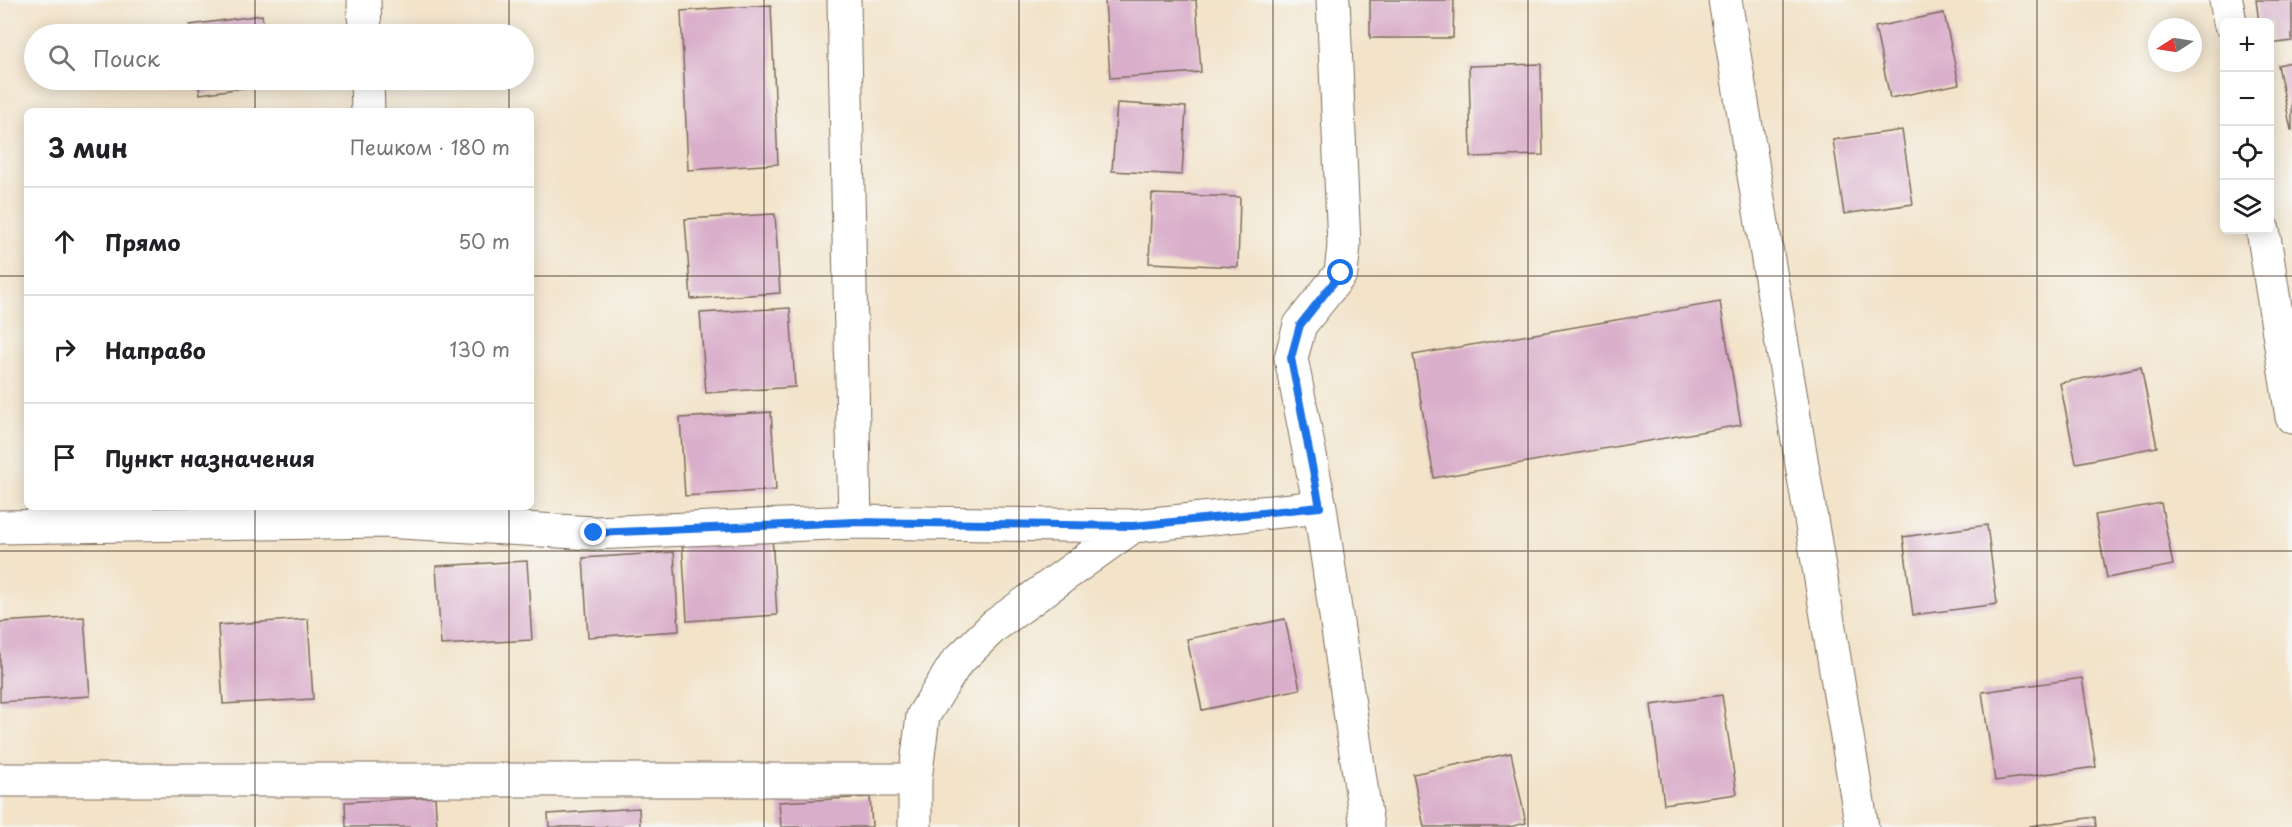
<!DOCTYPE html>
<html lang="ru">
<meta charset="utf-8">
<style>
:root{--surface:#fff;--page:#f6f6f6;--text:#202124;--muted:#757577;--line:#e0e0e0}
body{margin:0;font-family:"Playpen Sans",sans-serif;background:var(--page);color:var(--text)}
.controls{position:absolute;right:18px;top:18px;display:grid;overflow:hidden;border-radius:9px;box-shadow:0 3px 15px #0003}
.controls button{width:54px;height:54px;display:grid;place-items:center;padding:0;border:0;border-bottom:2px solid var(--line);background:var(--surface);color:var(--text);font:30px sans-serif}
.compass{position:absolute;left:2148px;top:18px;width:54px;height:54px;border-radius:50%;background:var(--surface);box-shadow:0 3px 15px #0003;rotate:258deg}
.stop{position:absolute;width:18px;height:18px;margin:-14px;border:4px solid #1a73e8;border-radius:50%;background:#fff}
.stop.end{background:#1a73e8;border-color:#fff;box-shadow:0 2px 6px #0008}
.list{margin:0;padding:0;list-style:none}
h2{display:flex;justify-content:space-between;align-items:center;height:78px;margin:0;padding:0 24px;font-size:26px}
h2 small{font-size:20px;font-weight:400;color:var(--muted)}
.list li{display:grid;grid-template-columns:39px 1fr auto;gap:18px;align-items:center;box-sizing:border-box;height:108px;padding:0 24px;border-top:2px solid var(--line)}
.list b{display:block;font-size:22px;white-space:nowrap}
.list em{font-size:20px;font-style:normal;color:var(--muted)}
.icon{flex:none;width:33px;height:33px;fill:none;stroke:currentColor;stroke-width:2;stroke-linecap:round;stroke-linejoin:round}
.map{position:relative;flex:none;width:2292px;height:827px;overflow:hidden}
.search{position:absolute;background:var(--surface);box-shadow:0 3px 15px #0003;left:24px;top:24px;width:510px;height:66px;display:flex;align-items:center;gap:15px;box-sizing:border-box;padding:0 21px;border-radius:33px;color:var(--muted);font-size:22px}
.panel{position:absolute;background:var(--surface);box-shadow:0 3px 15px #0003;left:24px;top:108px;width:510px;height:402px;border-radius:9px}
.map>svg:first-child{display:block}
</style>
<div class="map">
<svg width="2292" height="827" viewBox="0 0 2292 827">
<rect width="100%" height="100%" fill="#f6f6f2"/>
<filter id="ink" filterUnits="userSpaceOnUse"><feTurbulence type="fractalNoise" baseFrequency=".0167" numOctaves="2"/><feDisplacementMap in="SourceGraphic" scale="12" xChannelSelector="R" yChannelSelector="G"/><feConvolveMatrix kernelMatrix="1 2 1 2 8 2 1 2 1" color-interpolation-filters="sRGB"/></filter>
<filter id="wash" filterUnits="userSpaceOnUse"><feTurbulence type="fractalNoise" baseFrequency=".008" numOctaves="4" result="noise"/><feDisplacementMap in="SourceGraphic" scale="24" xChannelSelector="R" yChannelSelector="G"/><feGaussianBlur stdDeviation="1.35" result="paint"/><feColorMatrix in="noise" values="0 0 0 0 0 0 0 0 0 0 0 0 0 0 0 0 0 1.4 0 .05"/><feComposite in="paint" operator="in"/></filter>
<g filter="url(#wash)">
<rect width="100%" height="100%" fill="#f2e3c9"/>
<g id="blocks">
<path fill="#d9aeca" d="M 1105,0 L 1196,0 L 1201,72 L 1110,78 Z
M 1370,0 L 1454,0 L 1453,38 L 1370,38 Z
M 2256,0 L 2292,0 L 2292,41 L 2270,44 L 2270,22 L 2259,22 Z
M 771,5 L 778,164 L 688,170 L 681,11 Z
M 1944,13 L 1959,84 L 1890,98 L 1875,27 Z
M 262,15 L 265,34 L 191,34 L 190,25 Z
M 2292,62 L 2292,130 L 2291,130 L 2278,65 Z
M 1541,64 L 1543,155 L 1471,157 L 1469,66 Z
M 198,80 L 271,80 L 272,84 L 200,94 Z
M 1117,103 L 1186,107 L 1182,175 L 1112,171 Z
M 1902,130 L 1913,204 L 1844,214 L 1833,140 Z
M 1152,194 L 1240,197 L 1238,267 L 1149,263 Z
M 775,214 L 780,293 L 691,299 L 685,219 Z
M 1720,302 L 1741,425 L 1434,478 L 1413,355 Z
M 790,308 L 795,387 L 706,393 L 700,313 Z
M 2141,367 L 2157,447 L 2076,463 L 2060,383 Z
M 771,412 L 776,490 L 685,496 L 680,418 Z
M 2161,503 L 2173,565 L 2107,578 L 2095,515 Z
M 1987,525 L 1997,604 L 1913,615 L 1903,537 Z
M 772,536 L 777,615 L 687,621 L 682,541 Z
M 674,552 L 679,631 L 588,637 L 583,558 Z
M 527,561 L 532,640 L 441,645 L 436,566 Z
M 84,617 L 90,696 L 0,702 L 0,622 Z
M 308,619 L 313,699 L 223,704 L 218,625 Z
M 1285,619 L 1300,689 L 1202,710 L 1187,639 Z
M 2082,678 L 2096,767 L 1995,781 L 1982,692 Z
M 1722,695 L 1737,794 L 1664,804 L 1651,705 Z
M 1511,753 L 1526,823 L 1509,827 L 1424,827 L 1413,774 Z
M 435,797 L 437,827 L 346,827 L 345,802 Z
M 870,797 L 872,827 L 781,827 L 779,802 Z
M 639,808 L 640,827 L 549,827 L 548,814 Z
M 2095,817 L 2096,827 L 2030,827 L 2030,826 Z"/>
</g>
</g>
<g filter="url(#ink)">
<use href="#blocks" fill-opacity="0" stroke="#7b6b5a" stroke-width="1.5"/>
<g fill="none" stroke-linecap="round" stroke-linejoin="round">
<defs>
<path id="minor" d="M 364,0 L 365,34
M 844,0 L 855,522 L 1133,526 L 1320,507
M 1333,0 L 1344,245 L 1341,273 L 1300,325 L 1291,358 L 1320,507 L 1367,827
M 1725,0 L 1862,827
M 2226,0 L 2230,22
M 367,80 L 368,111
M 2263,230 L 2292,417
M 0,527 L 384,521 L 594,533 L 855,522
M 0,780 L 915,780
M 915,827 L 915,780 L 923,716 L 956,663 L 994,626 L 1133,526"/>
</defs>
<use href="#minor" stroke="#7b6b5a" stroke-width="35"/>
<use href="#minor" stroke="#fff" stroke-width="33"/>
</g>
</g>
<g fill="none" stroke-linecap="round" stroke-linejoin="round" filter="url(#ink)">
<path stroke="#1a73e8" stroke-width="8" d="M 594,533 L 855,522 L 1133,526 L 1320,507 L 1291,358 L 1300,325 L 1341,273"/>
</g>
<path fill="none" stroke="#3b2a1e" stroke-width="1.5" stroke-opacity="0.55" d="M 255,0 L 255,34M 509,0 L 509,34M 764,0 L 764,827M 1019,0 L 1019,827M 1273,0 L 1273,827M 1528,0 L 1528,827M 1783,0 L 1783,827M 2037,0 L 2037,827M 255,80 L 255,111M 509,80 L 509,111M 0,276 L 27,276M 531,276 L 2292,276M 255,507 L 255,827M 509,507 L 509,827M 0,551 L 2292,551"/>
</svg>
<div class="controls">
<button>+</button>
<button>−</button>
<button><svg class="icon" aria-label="locate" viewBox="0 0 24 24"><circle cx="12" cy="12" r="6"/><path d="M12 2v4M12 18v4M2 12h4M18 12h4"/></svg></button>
<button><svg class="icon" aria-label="layers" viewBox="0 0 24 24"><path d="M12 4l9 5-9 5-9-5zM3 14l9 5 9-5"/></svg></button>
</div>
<svg class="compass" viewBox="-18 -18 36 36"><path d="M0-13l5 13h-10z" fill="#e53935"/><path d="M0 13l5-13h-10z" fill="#757577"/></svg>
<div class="stop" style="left:1341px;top:273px"></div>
<div class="stop end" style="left:594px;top:533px"></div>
<div class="search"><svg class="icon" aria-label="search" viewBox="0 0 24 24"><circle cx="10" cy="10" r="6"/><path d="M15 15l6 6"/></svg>Поиск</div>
<section class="panel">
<h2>3 мин<small>Пешком · 180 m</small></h2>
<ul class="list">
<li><svg class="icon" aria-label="ahead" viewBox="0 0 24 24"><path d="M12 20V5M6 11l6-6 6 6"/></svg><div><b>Прямо</b></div><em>50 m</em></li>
<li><svg class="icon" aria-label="right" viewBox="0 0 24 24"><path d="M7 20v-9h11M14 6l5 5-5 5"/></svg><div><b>Направо</b></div><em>130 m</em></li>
<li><svg class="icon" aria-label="arrive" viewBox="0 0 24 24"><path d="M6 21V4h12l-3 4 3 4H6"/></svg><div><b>Пункт назначения</b></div></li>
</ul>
</section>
</div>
